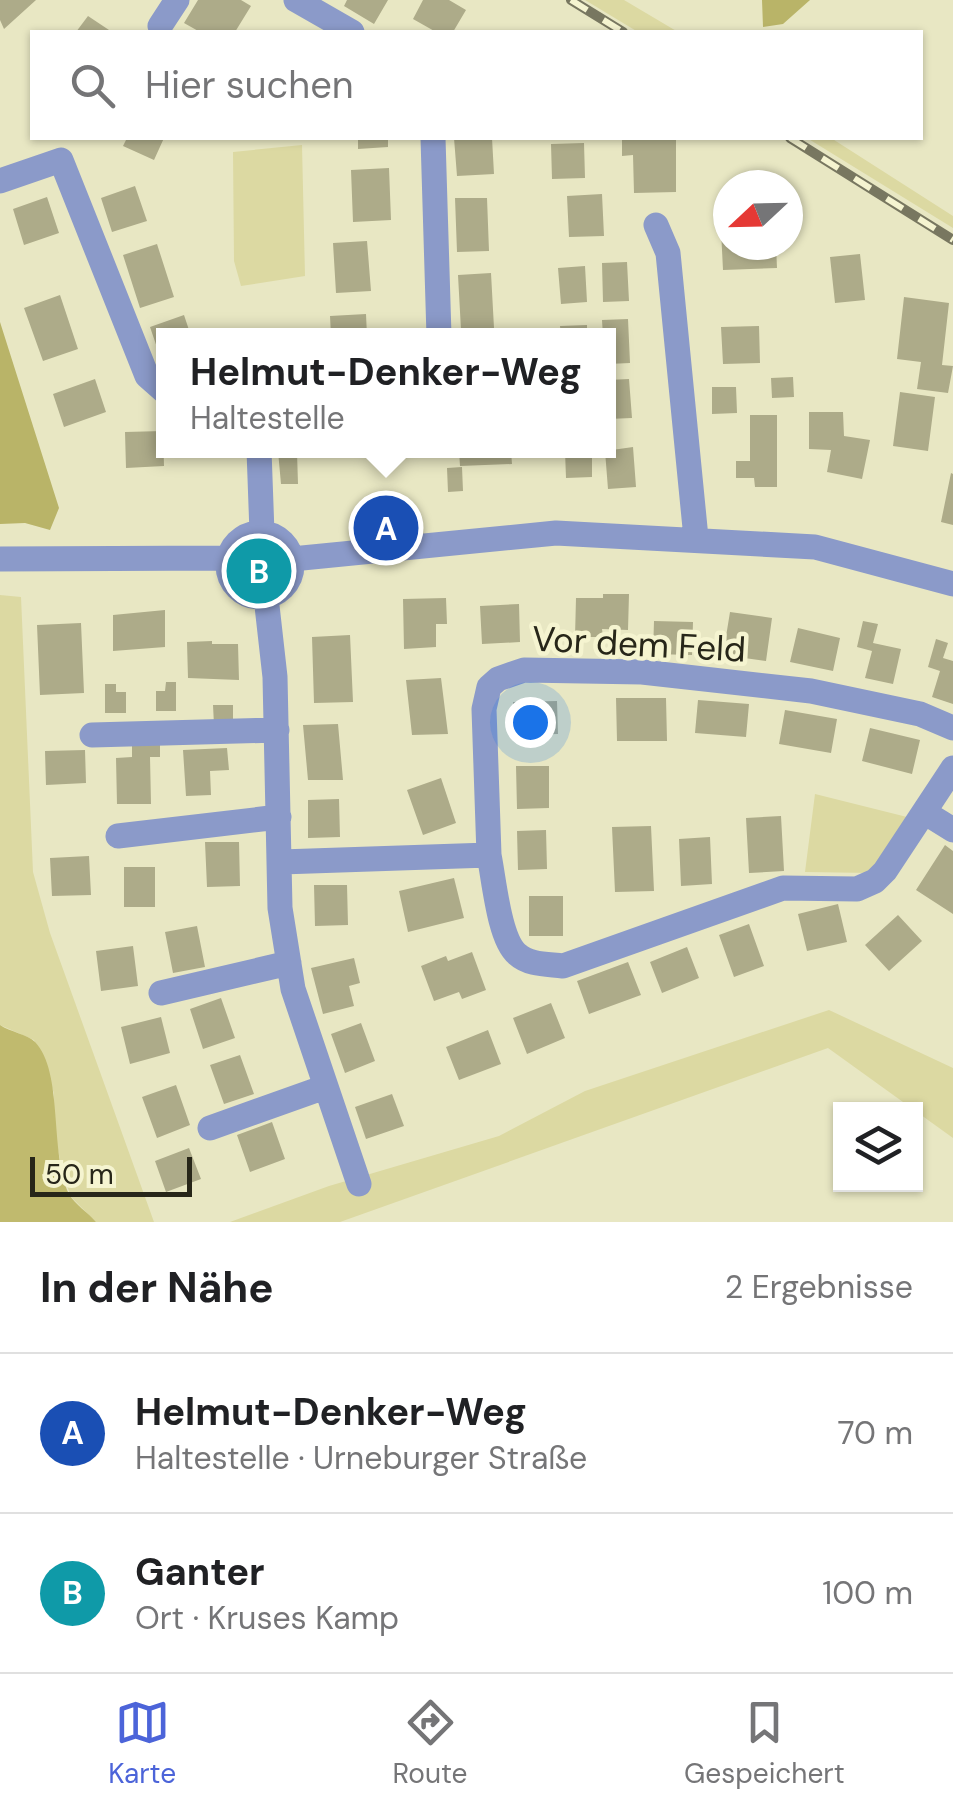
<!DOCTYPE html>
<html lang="de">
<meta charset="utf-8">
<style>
:root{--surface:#fff;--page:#f2f2f2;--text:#202124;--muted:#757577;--line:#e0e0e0;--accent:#4c64d9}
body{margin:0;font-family:"DM Sans",sans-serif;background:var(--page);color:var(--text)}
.controls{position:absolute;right:30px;bottom:30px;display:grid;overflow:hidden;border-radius:0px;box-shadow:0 2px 8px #0004}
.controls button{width:90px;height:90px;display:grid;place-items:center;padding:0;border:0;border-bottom:2px solid var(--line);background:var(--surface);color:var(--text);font:50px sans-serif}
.compass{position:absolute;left:713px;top:170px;width:90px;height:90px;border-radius:50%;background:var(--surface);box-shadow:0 2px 8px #0004;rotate:248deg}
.scale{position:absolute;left:30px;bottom:25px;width:162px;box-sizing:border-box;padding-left:10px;border:5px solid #272619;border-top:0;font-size:28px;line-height:35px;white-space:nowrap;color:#272619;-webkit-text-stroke:8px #f5f4d0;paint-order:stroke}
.you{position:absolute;left:530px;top:722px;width:35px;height:35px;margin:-25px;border:8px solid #fff;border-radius:50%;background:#1a73e8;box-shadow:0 0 0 15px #1a73e833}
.badge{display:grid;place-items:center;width:65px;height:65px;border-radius:50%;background:var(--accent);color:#fff;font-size:32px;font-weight:700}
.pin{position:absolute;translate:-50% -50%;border:5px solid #fff;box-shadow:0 2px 10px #0006}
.popup{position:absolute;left:156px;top:328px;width:460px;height:130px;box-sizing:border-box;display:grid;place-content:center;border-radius:0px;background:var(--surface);filter:drop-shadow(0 2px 8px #0005);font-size:32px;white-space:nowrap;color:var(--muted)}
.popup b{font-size:38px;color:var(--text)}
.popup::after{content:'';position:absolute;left:50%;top:100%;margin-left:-20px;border:20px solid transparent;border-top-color:var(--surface)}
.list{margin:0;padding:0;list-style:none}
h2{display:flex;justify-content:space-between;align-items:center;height:130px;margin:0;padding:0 40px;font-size:42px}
h2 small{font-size:32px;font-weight:400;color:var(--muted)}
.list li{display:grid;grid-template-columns:65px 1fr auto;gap:30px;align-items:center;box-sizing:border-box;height:160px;padding:0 40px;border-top:2px solid var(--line)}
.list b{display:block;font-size:38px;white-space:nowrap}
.list p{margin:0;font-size:32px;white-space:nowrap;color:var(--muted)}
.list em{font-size:32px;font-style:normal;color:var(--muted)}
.icon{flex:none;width:55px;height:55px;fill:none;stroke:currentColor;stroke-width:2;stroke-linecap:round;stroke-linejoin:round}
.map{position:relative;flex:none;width:953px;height:1222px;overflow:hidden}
.search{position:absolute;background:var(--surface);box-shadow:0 2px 8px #0004;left:30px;right:30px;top:30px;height:110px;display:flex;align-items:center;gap:25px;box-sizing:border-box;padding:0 35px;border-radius:0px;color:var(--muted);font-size:38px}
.sheet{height:450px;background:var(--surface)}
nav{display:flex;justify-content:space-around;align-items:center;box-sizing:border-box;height:140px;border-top:2px solid var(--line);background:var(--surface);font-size:28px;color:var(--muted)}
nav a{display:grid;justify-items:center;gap:5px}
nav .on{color:var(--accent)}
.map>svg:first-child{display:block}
</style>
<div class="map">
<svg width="953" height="1222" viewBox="0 0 953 1222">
<rect width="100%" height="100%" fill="#e8e7c3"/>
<path fill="#dcd9a2" d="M 585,0 L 624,0 L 678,32 L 638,32 Z
M 807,138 L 831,138 L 953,216 L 953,228 Z
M 302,145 L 305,276 L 241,286 L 234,261 L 233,152 Z
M 0,595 L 21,597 L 33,872 L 50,933 L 154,1222 L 96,1222 L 71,1197 L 63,1174 L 54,1131 L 54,1093 L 34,1040 L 0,1025 Z
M 815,794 L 907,817 L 872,873 L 805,872 Z
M 829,1010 L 953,1068 L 953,1138 L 828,1048 L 340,1222 L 230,1222 L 329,1186 L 499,1136 L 585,1091 Z"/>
<path fill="#b9b468" d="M 762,0 L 810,0 L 783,24 L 763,27 Z
M 0,322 L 59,508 L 50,530 L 25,523 L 0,524 Z"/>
<path fill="#c0ba6e" d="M 0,1025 C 10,1032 27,1034 35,1042 C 64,1072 49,1153 69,1194 C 75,1205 88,1212 96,1222 L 0,1222 Z"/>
<path fill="#adab89" d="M 0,0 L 36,0 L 4,29 L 0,20 Z
M 198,0 L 241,0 L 251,6 L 235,32 L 200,32 L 184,23 Z
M 347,0 L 388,0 L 374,24 L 344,6 Z
M 423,0 L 449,0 L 466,10 L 453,32 L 436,32 L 413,19 Z
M 88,16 L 112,32 L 76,32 Z
M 127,138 L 164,138 L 154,160 L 123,146 Z
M 358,138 L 388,138 L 388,147 L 358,149 Z
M 454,138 L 492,138 L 494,174 L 457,176 Z
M 622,138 L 676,138 L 676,192 L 634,193 L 633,155 L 622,156 Z
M 584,143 L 585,178 L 552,179 L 551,144 Z
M 389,168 L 391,220 L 353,222 L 351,170 Z
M 135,186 L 147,221 L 112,232 L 101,198 Z
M 602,194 L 604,236 L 569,237 L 567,196 Z
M 47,197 L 59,233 L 24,245 L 13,209 Z
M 455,198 L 487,198 L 489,251 L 457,252 Z
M 720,210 L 728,210 L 728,245 L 776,245 L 777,268 L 723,270 Z
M 367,241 L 371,291 L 336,293 L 333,243 Z
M 157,244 L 174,297 L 140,308 L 123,255 Z
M 860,254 L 865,300 L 835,303 L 830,257 Z
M 627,262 L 629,301 L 603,302 L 602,263 Z
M 585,266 L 587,302 L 561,304 L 558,268 Z
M 491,273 L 494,328 L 461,330 L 458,275 Z
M 60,295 L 78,349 L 43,361 L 24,308 Z
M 904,297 L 949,303 L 942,365 L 953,366 L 948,393 L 917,389 L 921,362 L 897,359 Z
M 366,314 L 367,336 L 331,336 L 330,316 Z
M 184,315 L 191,336 L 164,336 L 163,365 L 150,327 Z
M 628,319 L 630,363 L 608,364 L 608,336 L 603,336 L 602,320 Z
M 587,325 L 587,336 L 561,336 L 560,326 Z
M 759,326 L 760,363 L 723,364 L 721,327 Z
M 793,377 L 794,397 L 772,398 L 771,378 Z
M 95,379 L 106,412 L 64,427 L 53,394 Z
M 629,379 L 632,418 L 608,419 L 608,380 Z
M 712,387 L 736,387 L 737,413 L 712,414 Z
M 900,392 L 935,397 L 928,451 L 893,446 Z
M 809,412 L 843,412 L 844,436 L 870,440 L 862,479 L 827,472 L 831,450 L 809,449 Z
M 750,415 L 777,415 L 777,487 L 755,487 L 754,478 L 736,478 L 736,461 L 750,461 Z
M 163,431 L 164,466 L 126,468 L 125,432 Z
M 633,447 L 636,487 L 608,489 L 605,451 Z
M 278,451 L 297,452 L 298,484 L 281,484 Z
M 380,451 L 434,451 L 434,453 L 381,457 Z
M 459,451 L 511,451 L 512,464 L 460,466 Z
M 565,451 L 592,451 L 592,477 L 566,478 Z
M 462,467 L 463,491 L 448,492 L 447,468 Z
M 951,473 L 953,474 L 953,525 L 941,522 Z
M 603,594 L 629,594 L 628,630 L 602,629 L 603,637 L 575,637 L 576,598 L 603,598 Z
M 446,598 L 447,624 L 436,624 L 436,647 L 404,649 L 403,599 Z
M 519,604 L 520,642 L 482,644 L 480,606 Z
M 165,610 L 165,647 L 113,651 L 113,615 Z
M 730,612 L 772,618 L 766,661 L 723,655 Z
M 654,621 L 693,622 L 692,655 L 653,654 Z
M 863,621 L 878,624 L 873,643 L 901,649 L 893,684 L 865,678 L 872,651 L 857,647 Z
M 81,623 L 84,693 L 40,695 L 37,625 Z
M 798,628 L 840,638 L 833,671 L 790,662 Z
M 350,635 L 353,702 L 314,703 L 312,637 Z
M 936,639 L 948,643 L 943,658 L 953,661 L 953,704 L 932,697 L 940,671 L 928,667 Z
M 212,641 L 212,644 L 238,644 L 239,680 L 188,678 L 187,642 Z
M 441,678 L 448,734 L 412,735 L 406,680 Z
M 166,682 L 176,682 L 176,711 L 156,711 L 156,691 L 165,691 Z
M 105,684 L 116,684 L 116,692 L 126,692 L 126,713 L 105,713 Z
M 616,698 L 666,698 L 667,741 L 617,741 Z
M 698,700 L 749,704 L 746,737 L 695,733 Z
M 557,701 L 558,734 L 513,735 L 513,702 Z
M 213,705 L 233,705 L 233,724 L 214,725 Z
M 785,710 L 837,719 L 831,753 L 779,744 Z
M 338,724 L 343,780 L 308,780 L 303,725 Z
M 870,728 L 920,740 L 912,774 L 862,761 Z
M 132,739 L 160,739 L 160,757 L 150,757 L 151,804 L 117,804 L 116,758 L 132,757 Z
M 227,748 L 229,770 L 210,771 L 211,795 L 186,796 L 183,750 Z
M 85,750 L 86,783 L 46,785 L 45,751 Z
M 516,766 L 549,766 L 549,808 L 517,809 Z
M 441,778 L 456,823 L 423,835 L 407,790 Z
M 339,799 L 340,837 L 308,838 L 308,800 Z
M 781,816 L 784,871 L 749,873 L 746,818 Z
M 651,826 L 654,891 L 615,892 L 612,827 Z
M 546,830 L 547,869 L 518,870 L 517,831 Z
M 710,837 L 712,884 L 681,886 L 679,839 Z
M 205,842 L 239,842 L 240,886 L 207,887 Z
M 945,845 L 953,851 L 953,914 L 916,890 Z
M 89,856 L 91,895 L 52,896 L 50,858 Z
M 124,867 L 155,867 L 155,907 L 124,907 Z
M 454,878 L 464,918 L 408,932 L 399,891 Z
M 314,885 L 347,885 L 348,925 L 315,926 Z
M 529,896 L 563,896 L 563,936 L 529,936 Z
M 838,904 L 847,942 L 807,951 L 798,914 Z
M 898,915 L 922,941 L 889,971 L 865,945 Z
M 749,924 L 764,966 L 734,977 L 719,935 Z
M 197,926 L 205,967 L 173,973 L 165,932 Z
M 133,946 L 138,986 L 101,991 L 96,951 Z
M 687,947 L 699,978 L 662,993 L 650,962 Z
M 472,952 L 486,990 L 462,999 L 459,992 L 434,1001 L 421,966 L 446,956 L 448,961 Z
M 354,958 L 360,983 L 349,986 L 354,1006 L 323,1014 L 311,968 Z
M 628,962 L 641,995 L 589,1014 L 577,981 Z
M 221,998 L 235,1038 L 203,1049 L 190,1009 Z
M 551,1003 L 565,1038 L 527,1054 L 513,1018 Z
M 161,1017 L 170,1053 L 130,1064 L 121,1027 Z
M 361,1023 L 375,1061 L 345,1073 L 331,1034 Z
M 488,1030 L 501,1064 L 459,1080 L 446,1047 Z
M 240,1055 L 254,1094 L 224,1104 L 210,1065 Z
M 176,1085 L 190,1125 L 157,1138 L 142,1097 Z
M 392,1094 L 404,1126 L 366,1139 L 355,1107 Z
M 272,1122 L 285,1159 L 250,1172 L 237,1135 Z
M 189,1148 L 201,1179 L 166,1192 L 155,1161 Z"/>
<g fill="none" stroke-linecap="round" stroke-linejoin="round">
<path stroke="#8b9ac9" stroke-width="25" d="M 296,0 L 352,32
M 160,26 L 177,0
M 433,138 L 439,336
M 0,181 L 61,160 L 147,376 L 164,391
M 656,225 L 668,253 L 696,538
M 259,450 L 262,533
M228 565a32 32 0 1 1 64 0a32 32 0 1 1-64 0Z
M 0,559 L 228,558
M 292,559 L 556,533 L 815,547 L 953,584
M 266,597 L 275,677 L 280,908 L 293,989 L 359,1184
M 92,735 L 277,730
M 953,768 L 924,812 L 953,830
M 118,836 L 279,817
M 489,855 C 494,879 499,939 517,954 C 529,965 547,964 563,966 L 783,888 L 857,889 L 875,881 L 885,871 L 924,812
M 281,862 L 489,855 L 484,709 L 489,687 L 498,679 L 524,670 L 642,672 L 811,691 L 920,714 L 953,728
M 161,993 L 289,963
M 210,1128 L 325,1087"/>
<defs>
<path id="rail" d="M 571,0 L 623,32
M 790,138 L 953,240"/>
</defs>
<use href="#rail" stroke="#787760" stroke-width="10"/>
<use href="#rail" stroke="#f5f4d0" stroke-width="6" stroke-dasharray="19" stroke-linecap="butt"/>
</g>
<g fill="#84825f">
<circle cx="267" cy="566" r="8"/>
<circle cx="252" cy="567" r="8"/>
</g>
<g text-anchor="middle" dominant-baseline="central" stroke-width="9" stroke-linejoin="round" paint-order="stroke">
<g font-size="35" fill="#272619" stroke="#f5f4d0">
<text transform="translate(639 644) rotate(3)">Vor dem Feld</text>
</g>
</g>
</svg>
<div class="controls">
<button><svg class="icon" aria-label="layers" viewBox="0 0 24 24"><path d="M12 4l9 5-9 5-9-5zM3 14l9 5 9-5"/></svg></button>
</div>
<svg class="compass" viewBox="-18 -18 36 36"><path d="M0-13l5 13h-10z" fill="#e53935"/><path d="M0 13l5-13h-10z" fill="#757577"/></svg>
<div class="scale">50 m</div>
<div class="you"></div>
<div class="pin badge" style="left:386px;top:528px;background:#1a4fb4">A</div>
<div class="popup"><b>Helmut-Denker-Weg</b>Haltestelle</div>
<div class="pin badge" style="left:259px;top:571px;background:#0f9aa8">B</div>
<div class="search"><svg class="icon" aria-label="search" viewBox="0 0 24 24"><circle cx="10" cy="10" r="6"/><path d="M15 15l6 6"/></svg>Hier suchen</div>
</div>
<section class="sheet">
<h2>In der Nähe<small>2 Ergebnisse</small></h2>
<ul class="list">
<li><span class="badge" style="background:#1a4fb4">A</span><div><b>Helmut-Denker-Weg</b><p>Haltestelle · Urneburger Straße</p></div><em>70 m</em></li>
<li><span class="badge" style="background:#0f9aa8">B</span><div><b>Ganter</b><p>Ort · Kruses Kamp</p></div><em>100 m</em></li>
</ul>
</section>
<nav>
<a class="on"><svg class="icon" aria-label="map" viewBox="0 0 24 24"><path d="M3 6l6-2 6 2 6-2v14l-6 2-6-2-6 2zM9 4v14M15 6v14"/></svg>Karte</a>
<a><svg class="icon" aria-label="directions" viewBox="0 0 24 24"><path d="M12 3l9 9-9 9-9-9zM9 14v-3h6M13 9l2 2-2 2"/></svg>Route</a>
<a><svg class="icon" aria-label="saved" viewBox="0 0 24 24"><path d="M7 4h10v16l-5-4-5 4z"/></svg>Gespeichert</a>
</nav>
